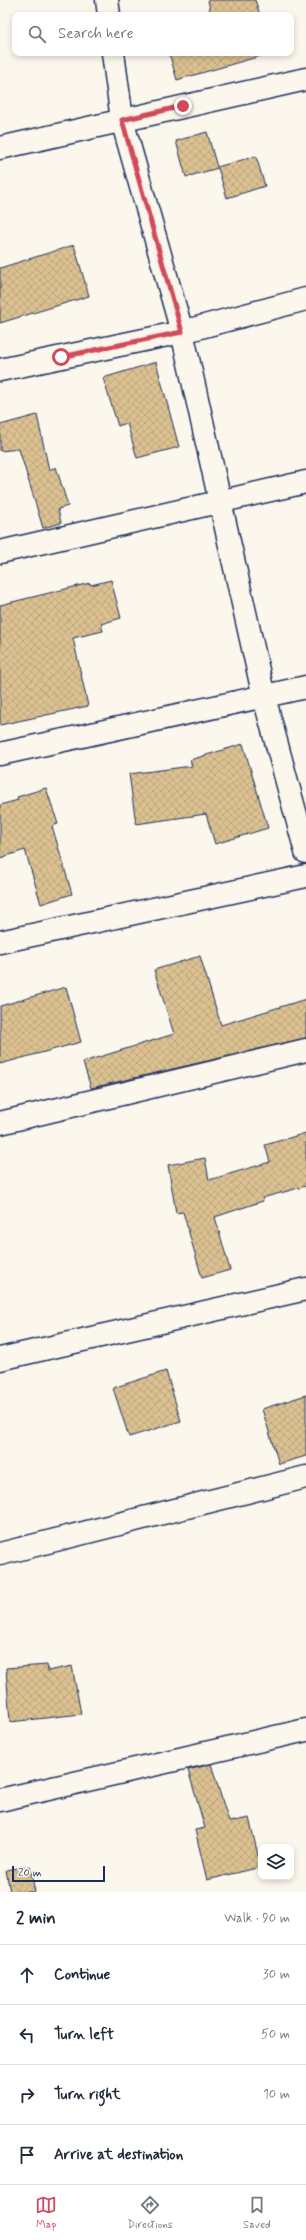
<!DOCTYPE html>
<meta charset="utf-8">
<style>
:root{--surface:#fff;--page:#f6f6f7;--text:#1f2937;--muted:#747a83;--line:#e0e1e3;--accent:#d1495b}
body{margin:0;font-family:Mynerve,sans-serif;background:var(--page);color:var(--text)}
.controls{position:absolute;right:12px;bottom:12px;display:grid;overflow:hidden;border-radius:8px;box-shadow:0 2px 6px #0003}
.controls button{width:36px;height:36px;display:grid;place-items:center;padding:0;border:0;border-bottom:1px solid var(--line);background:var(--surface);color:var(--text);font:20px sans-serif}
.scale{position:absolute;left:12px;bottom:10px;width:93px;box-sizing:border-box;padding-left:4px;border:2px solid #1b2f5e;border-top:0;font-size:11px;line-height:14px;white-space:nowrap;color:#1b2f5e;-webkit-text-stroke:3px #fbf7ec;paint-order:stroke}
.stop{position:absolute;width:12px;height:12px;margin:-9px;border:3px solid #d1495b;border-radius:50%;background:#fff}
.stop.end{background:#d1495b;border-color:#fff;box-shadow:0 1px 4px #0008}
.list{margin:0;padding:0;list-style:none}
h2{display:flex;justify-content:space-between;align-items:center;height:52px;margin:0;padding:0 16px;font-size:17px}
h2 small{font-size:13px;font-weight:400;color:var(--muted)}
.list li{display:grid;grid-template-columns:26px 1fr auto;gap:12px;align-items:center;box-sizing:border-box;height:60px;padding:0 16px;border-top:1px solid var(--line)}
.list b{display:block;font-size:15px;white-space:nowrap}
.list em{font-size:13px;font-style:normal;color:var(--muted)}
.icon{flex:none;width:22px;height:22px;fill:none;stroke:currentColor;stroke-width:2;stroke-linecap:round;stroke-linejoin:round}
.map{position:relative;flex:none;width:306px;height:1892px;overflow:hidden}
.search{position:absolute;background:var(--surface);box-shadow:0 2px 6px #0003;left:12px;right:12px;top:12px;height:44px;display:flex;align-items:center;gap:10px;box-sizing:border-box;padding:0 14px;border-radius:8px;color:var(--muted);font-size:15px}
.sheet{height:292px;background:var(--surface)}
nav{display:flex;justify-content:space-around;align-items:center;box-sizing:border-box;height:56px;border-top:1px solid var(--line);background:var(--surface);font-size:11px;color:var(--muted)}
nav a{display:grid;justify-items:center;gap:2px}
nav .on{color:var(--accent)}
.map>svg:first-child{display:block}
</style>
<div class="map">
<svg width="306" height="1892" viewBox="0 0 306 1892">
<defs>
<pattern id="building-cross-hatch" width="8" height="8" patternUnits="userSpaceOnUse"><rect width="8" height="8" fill="#dcc191"/><path d="M0 0l8 8M0 8l8-8" fill="none" stroke="#bca67f"/></pattern>
</defs>
<rect width="100%" height="100%" fill="#fbf7ec"/>
<filter id="ink" filterUnits="userSpaceOnUse"><feTurbulence type="fractalNoise" baseFrequency=".025" numOctaves="2"/><feDisplacementMap in="SourceGraphic" scale="8" xChannelSelector="R" yChannelSelector="G"/><feConvolveMatrix kernelMatrix="1 2 1 2 8 2 1 2 1" color-interpolation-filters="sRGB"/></filter>
<g filter="url(#ink)">
<path fill="url(#building-cross-hatch)" stroke="#1b2f5e" d="M 208,0 L 255,0 L 260,15 L 211,15 Z
M 169,53 L 271,53 L 177,80 Z
M 207,132 L 217,167 L 256,156 L 265,186 L 227,198 L 218,168 L 186,177 L 176,141 Z
M 74,245 L 89,296 L 0,323 L 0,268 Z
M 156,362 L 179,447 L 137,458 L 127,423 L 118,426 L 103,378 Z
M 37,415 L 49,470 L 56,467 L 68,506 L 58,509 L 61,523 L 43,528 L 19,449 L 0,451 L 0,425 Z
M 111,580 L 121,618 L 101,624 L 103,631 L 73,638 L 88,706 L 0,725 L 0,605 L 90,583 L 91,585 Z
M 243,744 L 268,828 L 215,844 L 206,814 L 136,824 L 129,774 L 192,766 L 190,760 Z
M 46,788 L 58,824 L 52,826 L 72,894 L 41,904 L 25,850 L 0,858 L 0,805 L 18,800 L 17,797 Z
M 200,956 L 221,1025 L 306,999 L 306,1038 L 91,1088 L 83,1062 L 174,1034 L 154,970 Z
M 66,987 L 81,1042 L 0,1064 L 0,1006 Z
M 306,1133 L 306,1186 L 262,1198 L 263,1201 L 215,1217 L 230,1270 L 202,1278 L 183,1212 L 176,1213 L 168,1165 L 205,1158 L 209,1180 L 270,1162 L 265,1145 Z
M 166,1371 L 181,1421 L 129,1437 L 113,1388 Z
M 306,1395 L 306,1456 L 279,1464 L 262,1409 Z
M 47,1665 L 48,1671 L 72,1666 L 81,1714 L 10,1722 L 6,1668 Z
M 211,1764 L 229,1822 L 249,1818 L 261,1867 L 207,1880 L 195,1830 L 205,1828 L 188,1770 Z
M 30,1866 L 35,1892 L 10,1892 L 6,1870 Z"/>
<g fill="none" stroke-linecap="round" stroke-linejoin="round">
<defs>
<path id="minor" d="M 107,0 L 109,15
M 113,53 L 122,120 L 182,332 L 264,697 L 306,852
M 0,148 L 306,79
M 0,370 L 182,332 L 306,299
M 0,552 L 306,482
M 0,754 L 306,687
M 0,942 L 306,876
M 0,1123 L 306,1050
M 0,1359 L 306,1289
M 0,1554 L 306,1477
M 0,1800 L 306,1730"/>
</defs>
<use href="#minor" stroke="#1b2f5e" stroke-width="25"/>
<use href="#minor" stroke="#fbf7ec" stroke-width="22"/>
</g>
</g>
<g fill="none" stroke-linecap="round" stroke-linejoin="round" filter="url(#ink)">
<path stroke="#d1495b" stroke-width="5" d="M 61,357 L 182,332 L 122,120 L 183,106"/>
</g>
</svg>
<div class="controls">
<button><svg class="icon" aria-label="layers" viewBox="0 0 24 24"><path d="M12 4l9 5-9 5-9-5zM3 14l9 5 9-5"/></svg></button>
</div>
<div class="scale">20 m</div>
<div class="stop" style="left:61px;top:357px"></div>
<div class="stop end" style="left:183px;top:106px"></div>
<div class="search"><svg class="icon" aria-label="search" viewBox="0 0 24 24"><circle cx="10" cy="10" r="6"/><path d="M15 15l6 6"/></svg>Search here</div>
</div>
<section class="sheet">
<h2>2 min<small>Walk · 90 m</small></h2>
<ul class="list">
<li><svg class="icon" aria-label="ahead" viewBox="0 0 24 24"><path d="M12 20V5M6 11l6-6 6 6"/></svg><div><b>Continue</b></div><em>30 m</em></li>
<li><svg class="icon" aria-label="left" viewBox="0 0 24 24"><path d="M17 20v-9H6M10 6l-5 5 5 5"/></svg><div><b>Turn left</b></div><em>50 m</em></li>
<li><svg class="icon" aria-label="right" viewBox="0 0 24 24"><path d="M7 20v-9h11M14 6l5 5-5 5"/></svg><div><b>Turn right</b></div><em>10 m</em></li>
<li><svg class="icon" aria-label="arrive" viewBox="0 0 24 24"><path d="M6 21V4h12l-3 4 3 4H6"/></svg><div><b>Arrive at destination</b></div></li>
</ul>
</section>
<nav>
<a class="on"><svg class="icon" aria-label="map" viewBox="0 0 24 24"><path d="M3 6l6-2 6 2 6-2v14l-6 2-6-2-6 2zM9 4v14M15 6v14"/></svg>Map</a>
<a><svg class="icon" aria-label="directions" viewBox="0 0 24 24"><path d="M12 3l9 9-9 9-9-9zM9 14v-3h6M13 9l2 2-2 2"/></svg>Directions</a>
<a><svg class="icon" aria-label="saved" viewBox="0 0 24 24"><path d="M7 4h10v16l-5-4-5 4z"/></svg>Saved</a>
</nav>
